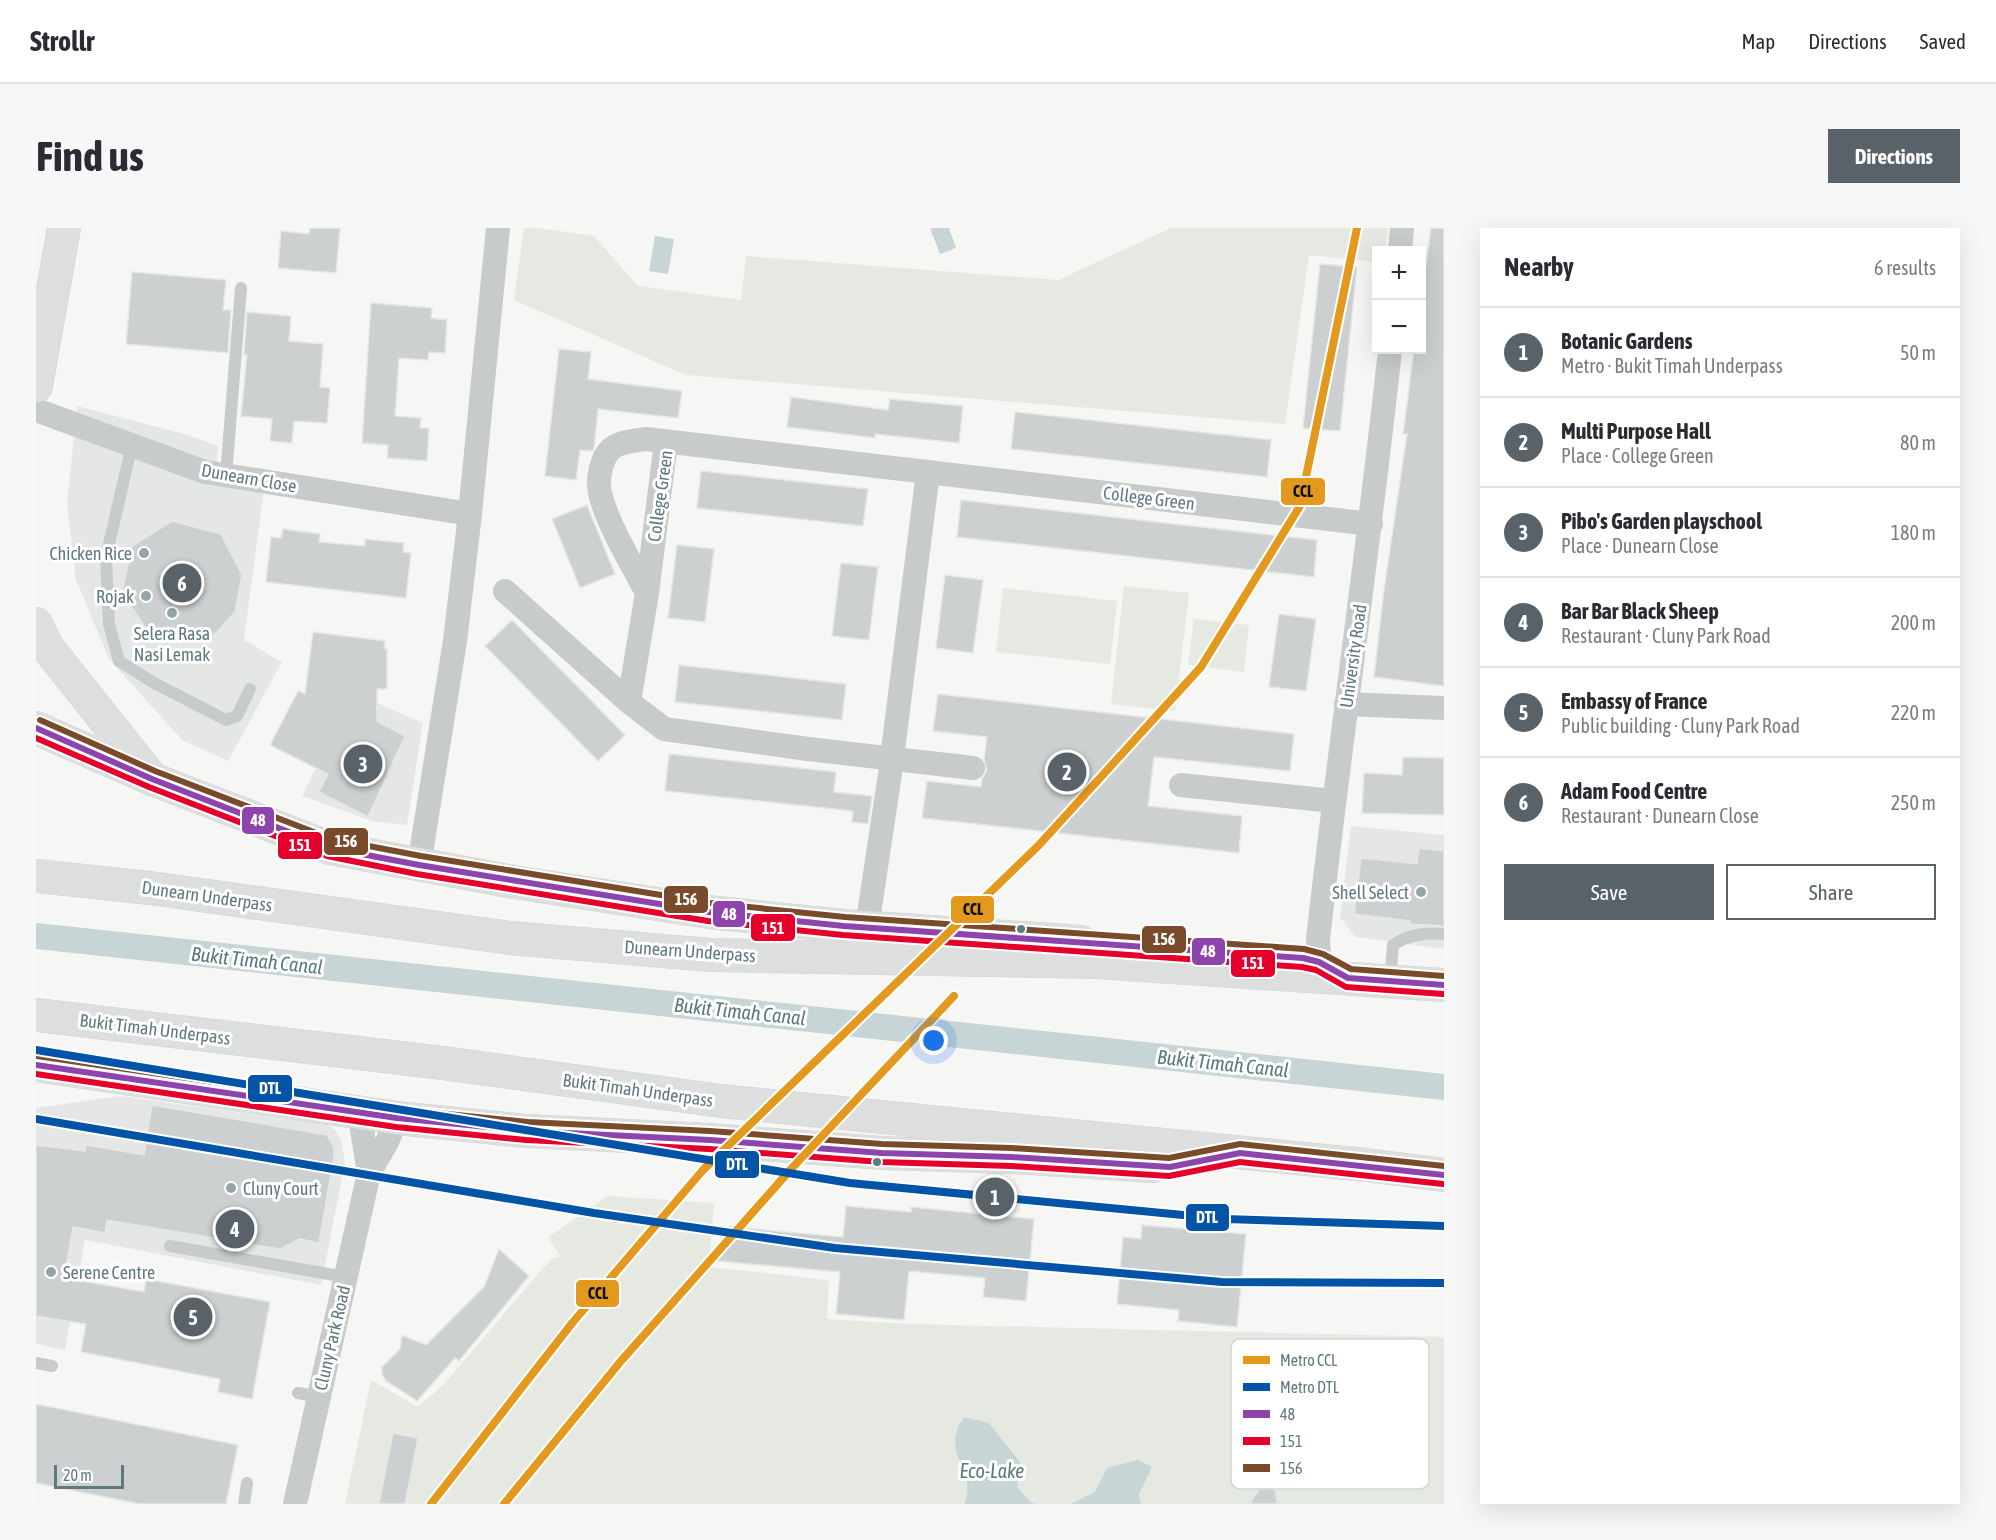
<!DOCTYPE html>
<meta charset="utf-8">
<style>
:root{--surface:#fff;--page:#f7f7f7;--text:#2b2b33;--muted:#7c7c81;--line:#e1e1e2;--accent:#5a6269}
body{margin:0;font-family:"Asap Condensed",sans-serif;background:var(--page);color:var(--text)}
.controls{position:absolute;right:18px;top:18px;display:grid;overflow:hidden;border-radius:0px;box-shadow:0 6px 24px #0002}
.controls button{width:54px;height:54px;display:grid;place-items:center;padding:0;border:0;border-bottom:2px solid var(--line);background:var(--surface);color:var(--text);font:30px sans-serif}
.scale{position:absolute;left:18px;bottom:15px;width:70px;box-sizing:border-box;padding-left:6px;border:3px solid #607981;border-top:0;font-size:16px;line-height:21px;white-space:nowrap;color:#607981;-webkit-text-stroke:4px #fff;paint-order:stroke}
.you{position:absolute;left:898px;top:813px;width:21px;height:21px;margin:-15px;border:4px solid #fff;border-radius:50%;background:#1a73e8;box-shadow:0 0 0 9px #1a73e833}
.badge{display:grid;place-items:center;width:39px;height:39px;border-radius:50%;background:var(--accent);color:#fff;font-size:20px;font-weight:700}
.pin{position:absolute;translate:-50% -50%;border:3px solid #fff;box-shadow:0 2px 6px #0006}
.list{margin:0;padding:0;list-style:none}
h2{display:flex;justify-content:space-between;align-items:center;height:78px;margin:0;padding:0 24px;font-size:26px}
h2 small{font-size:20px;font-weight:400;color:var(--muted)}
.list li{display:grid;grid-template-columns:39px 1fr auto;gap:18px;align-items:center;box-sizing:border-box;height:90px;padding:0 24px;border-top:2px solid var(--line)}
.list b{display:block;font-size:22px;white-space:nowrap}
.list p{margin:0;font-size:20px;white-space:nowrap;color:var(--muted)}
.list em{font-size:20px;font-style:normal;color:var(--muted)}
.actions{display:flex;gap:12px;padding:18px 24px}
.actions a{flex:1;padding:14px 0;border:2px solid var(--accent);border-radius:0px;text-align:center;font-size:21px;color:var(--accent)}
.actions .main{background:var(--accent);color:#fff}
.map{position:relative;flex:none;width:1408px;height:1276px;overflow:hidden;border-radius:0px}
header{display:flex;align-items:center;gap:36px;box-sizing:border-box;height:84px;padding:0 30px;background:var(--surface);border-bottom:2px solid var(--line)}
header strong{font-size:28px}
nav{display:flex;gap:33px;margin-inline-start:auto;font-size:21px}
.intro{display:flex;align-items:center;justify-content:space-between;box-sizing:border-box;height:144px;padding:0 36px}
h1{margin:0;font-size:42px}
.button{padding:15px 27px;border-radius:0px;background:var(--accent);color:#fff;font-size:21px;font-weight:700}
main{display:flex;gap:36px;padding:0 36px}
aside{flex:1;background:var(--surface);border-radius:0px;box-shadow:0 6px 24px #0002}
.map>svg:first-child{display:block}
</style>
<header>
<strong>Strollr</strong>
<nav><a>Map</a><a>Directions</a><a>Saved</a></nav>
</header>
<div class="intro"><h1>Find us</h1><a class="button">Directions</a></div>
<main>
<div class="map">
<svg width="1408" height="1276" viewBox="0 0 1408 1276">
<rect width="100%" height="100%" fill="#f6f6f5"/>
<path fill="#e5e7e7" d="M 41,178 L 152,207 L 182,218 L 180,254 L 228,261 L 208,412 L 246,434 L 192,533 L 146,512 L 73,431 L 40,352 L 31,276 Z
M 317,464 L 387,495 L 371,597 L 336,593 L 266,568 Z
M 1315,598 L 1408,607 L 1408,721 L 1319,709 L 1304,689 Z
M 84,868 L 292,897 L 299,902 L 305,911 L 309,935 L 285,1057 L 49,1012 L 29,1122 L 0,1116 L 0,880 Z"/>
<path fill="#e6e8e2" d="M 488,0 L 502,0 L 558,8 L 602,58 L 705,72 L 710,28 L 1022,52 L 1135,0 L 1352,0 L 1349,22 L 1340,22 L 1340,34 L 1273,27 L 1249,196 L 650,147 L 478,72 Z
M 1088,358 L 1153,365 L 1139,483 L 1075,476 Z
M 967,360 L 1081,373 L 1074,436 L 960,424 Z
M 1158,391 L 1213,397 L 1208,444 L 1152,437 Z
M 572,968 L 678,975 L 673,1039 L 793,1052 L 791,1091 L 872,1096 L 1408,1109 L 1408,1276 L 309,1276 L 335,1152 L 382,1179 L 408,1156 L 507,1040 L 516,1031 L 524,1028 L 512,1009 Z"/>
<path fill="#c8d5d6" d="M 894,0 L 913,0 L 920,20 L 904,26 Z
M 619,8 L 638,11 L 632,46 L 613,43 Z
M 928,1189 L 953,1195 L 984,1234 L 981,1259 L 996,1275 L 1001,1276 L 928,1276 C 941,1250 914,1231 920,1206 C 921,1200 925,1194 928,1189 Z
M 1102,1232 L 1116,1239 L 1103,1266 L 1105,1276 L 1035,1276 L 1059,1264 L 1071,1240 Z"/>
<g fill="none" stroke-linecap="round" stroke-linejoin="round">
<path stroke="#c8d5d6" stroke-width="26" d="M 0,708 L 1408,859"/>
</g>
<path fill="#cdd0d0" stroke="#e6e6e4" stroke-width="1.5" d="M 274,0 L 304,0 L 300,45 L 242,40 L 245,3 L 273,6 Z
M 1395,0 L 1408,0 L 1408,458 L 1338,449 L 1348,362 L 1371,206 L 1367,206 L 1378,122 L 1386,122 L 1386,65 Z
M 1284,36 L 1321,39 L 1304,203 L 1267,200 Z
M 96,44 L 190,52 L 187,82 L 195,82 L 192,125 L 90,116 Z
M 335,75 L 396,80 L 395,90 L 411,92 L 409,125 L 393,124 L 392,132 L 363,130 L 359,188 L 385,190 L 384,200 L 393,200 L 391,233 L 351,230 L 352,217 L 326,215 Z
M 211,84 L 255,88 L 253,113 L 287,116 L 284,159 L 294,160 L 291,195 L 258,193 L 256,215 L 234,213 L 236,191 L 205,188 L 211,127 L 208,126 Z
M 523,121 L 555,124 L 552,151 L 646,163 L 642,190 L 562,181 L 558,220 L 556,223 L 544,222 L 540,252 L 509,248 Z
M 755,169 L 852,182 L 854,171 L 927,178 L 923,215 L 839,206 L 839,210 L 751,199 Z
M 979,184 L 1235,212 L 1231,249 L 975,221 Z
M 665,243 L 832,261 L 827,298 L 661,280 Z
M 925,272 L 1281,312 L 1278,349 L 921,309 Z
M 551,277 L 579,346 L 544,360 L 516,291 Z
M 136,293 L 185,306 L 206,347 L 199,384 L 180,405 L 143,414 L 110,401 L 86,364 L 96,318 Z
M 247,301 L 284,306 L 283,314 L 329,318 L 329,311 L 368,315 L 367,324 L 375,325 L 370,370 L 230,354 L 235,309 L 245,310 Z
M 641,317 L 678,321 L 669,394 L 632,390 Z
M 805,335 L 842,339 L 833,412 L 796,408 Z
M 909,347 L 947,352 L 937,425 L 900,420 Z
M 1243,386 L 1280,391 L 1270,463 L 1233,459 Z
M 476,392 L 589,507 L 562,533 L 449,418 Z
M 277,404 L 349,413 L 348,421 L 351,421 L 351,461 L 341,461 L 341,493 L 369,508 L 332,589 L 283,564 L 292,546 L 234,517 L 262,463 L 269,466 Z
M 643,437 L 810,456 L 806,492 L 639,474 Z
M 902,466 L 1258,506 L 1254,543 L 1118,529 L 1112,578 L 1206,588 L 1203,625 L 886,590 L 891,553 L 945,559 L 946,551 L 951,542 L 948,532 L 951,509 L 897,503 Z
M 633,526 L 800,544 L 798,564 L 836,568 L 832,596 L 816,594 L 817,583 L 629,563 Z
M 1367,529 L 1408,530 L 1408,587 L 1326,585 L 1328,545 L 1366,547 Z
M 1383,620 L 1408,623 L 1408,698 L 1374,696 L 1374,693 L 1318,686 L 1325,630 L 1381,636 Z
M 116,877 L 291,907 L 298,920 L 298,928 L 283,1015 L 264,1011 L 244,1021 L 71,992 L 69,1005 L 37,999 L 28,1050 L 108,1064 L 110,1051 L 234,1074 L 216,1171 L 182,1164 L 184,1151 L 45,1124 L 50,1096 L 0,1088 L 0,917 L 49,923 L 50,917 L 108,927 Z
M 810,978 L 875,984 L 875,979 L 998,991 L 990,1073 L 947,1069 L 949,1050 L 873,1043 L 868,1092 L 800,1086 L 804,1044 L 682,1033 L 686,998 L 807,1009 Z
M 1106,997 L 1210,1006 L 1201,1099 L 1142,1093 L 1143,1082 L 1081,1076 L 1087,1009 L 1105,1011 Z
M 463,1021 L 493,1048 L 423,1133 L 419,1130 L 381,1173 L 350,1153 L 346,1146 L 346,1139 L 364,1121 L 366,1107 L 390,1117 L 448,1059 Z
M 0,1176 L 202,1217 L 190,1276 L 104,1276 L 0,1255 Z
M 357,1205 L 382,1210 L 369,1276 L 343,1276 Z
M 1225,1257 L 1239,1259 L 1241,1276 L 1214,1276 Z"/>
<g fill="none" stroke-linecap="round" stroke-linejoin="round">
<defs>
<path id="trunk" d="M 0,158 L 28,0
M 0,396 L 12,420 L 113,547
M 0,500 L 116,551 L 294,620 L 478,654 L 673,684 L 808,698 L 1045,714
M 0,648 L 114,660 L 474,710 L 675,727 L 1061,734 L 1408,757
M 0,787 L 407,835 L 685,873 L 1330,937 L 1408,947
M 0,837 L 361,890 L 491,903 L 674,912 L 846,925 L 975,929 L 1117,938"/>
</defs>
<use href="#trunk" stroke="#d3d4d3" stroke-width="34"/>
<path stroke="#c8cbcb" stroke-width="12" d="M 96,217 L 70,329 L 73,396 L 83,433 L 118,455 L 190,492 L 201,488 L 214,461
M 190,247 L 205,60
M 1354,752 L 1357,717 C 1371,707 1391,704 1408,706
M 134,1018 L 309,1049
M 0,1135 L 16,1138
M 262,1165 L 283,1169
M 208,1276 L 211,1255"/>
<path stroke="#c8cbcb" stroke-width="24" d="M 1364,22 L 1366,0
M 0,182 L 169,244 L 434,286
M 469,363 L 593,474 L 628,501 L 772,521 L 937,540
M 611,365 C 595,334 572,298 564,265 C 561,252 565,230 575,221 C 584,213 599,213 610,211 L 1335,296
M 593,474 L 611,365 L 630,214
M 1310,476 L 1408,480
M 1145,557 L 1297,573
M 383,637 L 419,413 L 434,286 L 462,0
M 831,699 L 854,546 L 892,244
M 1283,734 L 1282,711 C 1304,514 1333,319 1354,122
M 323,883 L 333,945
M 259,1276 L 333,945 L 351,914 L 361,890"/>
<use href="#trunk" stroke="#dddfdf" stroke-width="33"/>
<defs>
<path id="bus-1" d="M 0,500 L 116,551 L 294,620 L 383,637 L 673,684 L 808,698 L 1267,730 L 1283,734 L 1312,750 L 1408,757
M 0,837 L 361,890 L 491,903 L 674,912 L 846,925 L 975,929 L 1134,939 L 1204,925 L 1408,947"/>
<path id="bus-2" d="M 0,510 L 113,559 L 291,628 L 381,646 L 672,693 L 807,707 L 1266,739 L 1280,742 L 1310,759 L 1407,766
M 0,846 L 360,899 L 490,912 L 673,921 L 845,934 L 975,938 L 1133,948 L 1204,934 L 1407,956"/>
<path id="bus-3" d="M 4,492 L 119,543 L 296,611 L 385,628 L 674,675 L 809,689 L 1268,721 L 1287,726 L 1315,741 L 1408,748
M 1,828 L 362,881 L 492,894 L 674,903 L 846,916 L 976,920 L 1133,930 L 1204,916 L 1408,938"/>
</defs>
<use href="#bus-1" stroke="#fff" stroke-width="10"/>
<use href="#bus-2" stroke="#fff" stroke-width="10"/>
<use href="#bus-3" stroke="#fff" stroke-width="10"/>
<use href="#bus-1" stroke="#8e44ad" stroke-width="6"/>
<use href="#bus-2" stroke="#e4002b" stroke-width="6"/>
<use href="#bus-3" stroke="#7a4b2a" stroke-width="6"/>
<defs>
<path id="metro-1" d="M 395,1276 L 537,1094 L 667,942 L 1003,617 L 1165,439 L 1264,278 L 1321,0
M 468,1276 L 585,1133 L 756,940 L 918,768"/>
<path id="metro-2" d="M 0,822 L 814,955 L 1189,991 L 1408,998
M 0,891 L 558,985 L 799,1020 L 1186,1054 L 1408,1055"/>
</defs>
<use href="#metro-1" stroke="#fff" stroke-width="12"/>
<use href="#metro-2" stroke="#fff" stroke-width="12"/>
<use href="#metro-1" stroke="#e3981e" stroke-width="8"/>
<use href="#metro-2" stroke="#0354a6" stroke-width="8"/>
</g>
<g fill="#94a5aa" stroke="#fff" stroke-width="2">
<circle cx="108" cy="325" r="6"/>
<circle cx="110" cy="368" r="6"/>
<circle cx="136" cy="385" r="6"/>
<circle cx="1385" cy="664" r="6"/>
<circle cx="195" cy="960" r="6"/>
<circle cx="15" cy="1044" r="6"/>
</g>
<g fill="#607981" stroke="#fff" stroke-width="2">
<circle cx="985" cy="701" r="5"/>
<circle cx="841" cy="934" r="5"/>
</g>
<g text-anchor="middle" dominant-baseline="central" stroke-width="6" stroke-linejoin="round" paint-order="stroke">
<g font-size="18" fill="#607981" stroke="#fff">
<text transform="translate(213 250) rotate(10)">Dunearn Close</text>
<text transform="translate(624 268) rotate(-82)">College Green</text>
<text transform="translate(1113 270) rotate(7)">College Green</text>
<text transform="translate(1317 428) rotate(-82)">University Road</text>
<text transform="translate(171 668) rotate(8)">Dunearn Underpass</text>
<text transform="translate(654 723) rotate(4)">Dunearn Underpass</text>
<text transform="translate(119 801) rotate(7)">Bukit Timah Underpass</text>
<text transform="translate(602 862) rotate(8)">Bukit Timah Underpass</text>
<text transform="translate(296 1110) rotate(-77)">Cluny Park Road</text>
</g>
<g font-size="18" fill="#607981" stroke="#fff" text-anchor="end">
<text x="96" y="325">Chicken Rice</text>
<text x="98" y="368">Rojak</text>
<text x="136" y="405" text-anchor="middle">Selera Rasa<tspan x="136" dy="21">Nasi Lemak</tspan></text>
<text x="1373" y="664">Shell Select</text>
<text x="207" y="960" text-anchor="start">Cluny Court</text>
<text x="27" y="1044" text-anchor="start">Serene Centre</text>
</g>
<g font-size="20" font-style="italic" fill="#5b797c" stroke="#fff">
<text transform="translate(221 732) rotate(6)">Bukit Timah Canal</text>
<text transform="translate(704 783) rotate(6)">Bukit Timah Canal</text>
<text transform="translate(1187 835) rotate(6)">Bukit Timah Canal</text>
<text x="956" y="1242">Eco-Lake</text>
</g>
</g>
<rect x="1195" y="1111" width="198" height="150" rx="9" fill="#fff" stroke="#cfd7d9" stroke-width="1.5"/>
<rect x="1207" y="1128" width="27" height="8" fill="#e3981e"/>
<rect x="1207" y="1155" width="27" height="8" fill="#0354a6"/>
<rect x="1207" y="1182" width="27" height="8" fill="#8e44ad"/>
<rect x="1207" y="1209" width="27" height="8" fill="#e4002b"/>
<rect x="1207" y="1236" width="27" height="8" fill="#7a4b2a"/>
<g font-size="16" fill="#607981">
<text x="1244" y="1138">Metro CCL</text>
<text x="1244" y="1165">Metro DTL</text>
<text x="1244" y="1192">48</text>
<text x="1244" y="1219">151</text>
<text x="1244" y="1246">156</text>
</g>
<g stroke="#fff" stroke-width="2">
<rect x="1244" y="249" width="46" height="29" rx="6" fill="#e3981e"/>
<rect x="205" y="578" width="34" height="29" rx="6" fill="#8e44ad"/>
<rect x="287" y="599" width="46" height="29" rx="6" fill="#7a4b2a"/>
<rect x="241" y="603" width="46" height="29" rx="6" fill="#e4002b"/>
<rect x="627" y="657" width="46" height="29" rx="6" fill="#7a4b2a"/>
<rect x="914" y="667" width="45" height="29" rx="6" fill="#e3981e"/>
<rect x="676" y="672" width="34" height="28" rx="6" fill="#8e44ad"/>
<rect x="714" y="685" width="46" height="29" rx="6" fill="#e4002b"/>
<rect x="1105" y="697" width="46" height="29" rx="6" fill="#7a4b2a"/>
<rect x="1155" y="709" width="35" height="29" rx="6" fill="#8e44ad"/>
<rect x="1194" y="721" width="46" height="29" rx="6" fill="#e4002b"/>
<rect x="211" y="846" width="46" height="29" rx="6" fill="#0354a6"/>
<rect x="678" y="922" width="46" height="29" rx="6" fill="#0354a6"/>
<rect x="1149" y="975" width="45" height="29" rx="6" fill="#0354a6"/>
<rect x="539" y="1051" width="45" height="29" rx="6" fill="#e3981e"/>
</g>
<g font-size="16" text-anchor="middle" font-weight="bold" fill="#fff">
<text x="222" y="598">48</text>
<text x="310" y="619">156</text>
<text x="264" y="623">151</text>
<text x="650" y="677">156</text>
<text x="693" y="692">48</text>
<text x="737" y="706">151</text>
<text x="1128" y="717">156</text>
<text x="1172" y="729">48</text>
<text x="1217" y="741">151</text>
<text x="234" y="866">DTL</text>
<text x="701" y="942">DTL</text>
<text x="1171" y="995">DTL</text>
</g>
<g font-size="16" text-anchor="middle" font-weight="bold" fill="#111">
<text x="1267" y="269">CCL</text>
<text x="937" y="687">CCL</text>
<text x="562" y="1071">CCL</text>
</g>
</svg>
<div class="controls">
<button>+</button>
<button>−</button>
</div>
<div class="scale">20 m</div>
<div class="you"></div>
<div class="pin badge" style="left:959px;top:969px">1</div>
<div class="pin badge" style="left:1031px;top:544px">2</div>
<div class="pin badge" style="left:327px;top:536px">3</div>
<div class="pin badge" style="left:199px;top:1001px">4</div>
<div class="pin badge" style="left:157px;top:1089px">5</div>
<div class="pin badge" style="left:146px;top:355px">6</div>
</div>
<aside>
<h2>Nearby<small>6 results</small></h2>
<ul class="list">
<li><span class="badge">1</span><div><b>Botanic Gardens</b><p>Metro · Bukit Timah Underpass</p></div><em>50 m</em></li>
<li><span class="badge">2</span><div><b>Multi Purpose Hall</b><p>Place · College Green</p></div><em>80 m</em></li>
<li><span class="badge">3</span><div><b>Pibo's Garden playschool</b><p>Place · Dunearn Close</p></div><em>180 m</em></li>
<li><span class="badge">4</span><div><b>Bar Bar Black Sheep</b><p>Restaurant · Cluny Park Road</p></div><em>200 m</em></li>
<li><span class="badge">5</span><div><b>Embassy of France</b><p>Public building · Cluny Park Road</p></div><em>220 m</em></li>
<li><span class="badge">6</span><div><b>Adam Food Centre</b><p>Restaurant · Dunearn Close</p></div><em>250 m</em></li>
</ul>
<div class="actions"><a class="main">Save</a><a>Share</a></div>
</aside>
</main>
